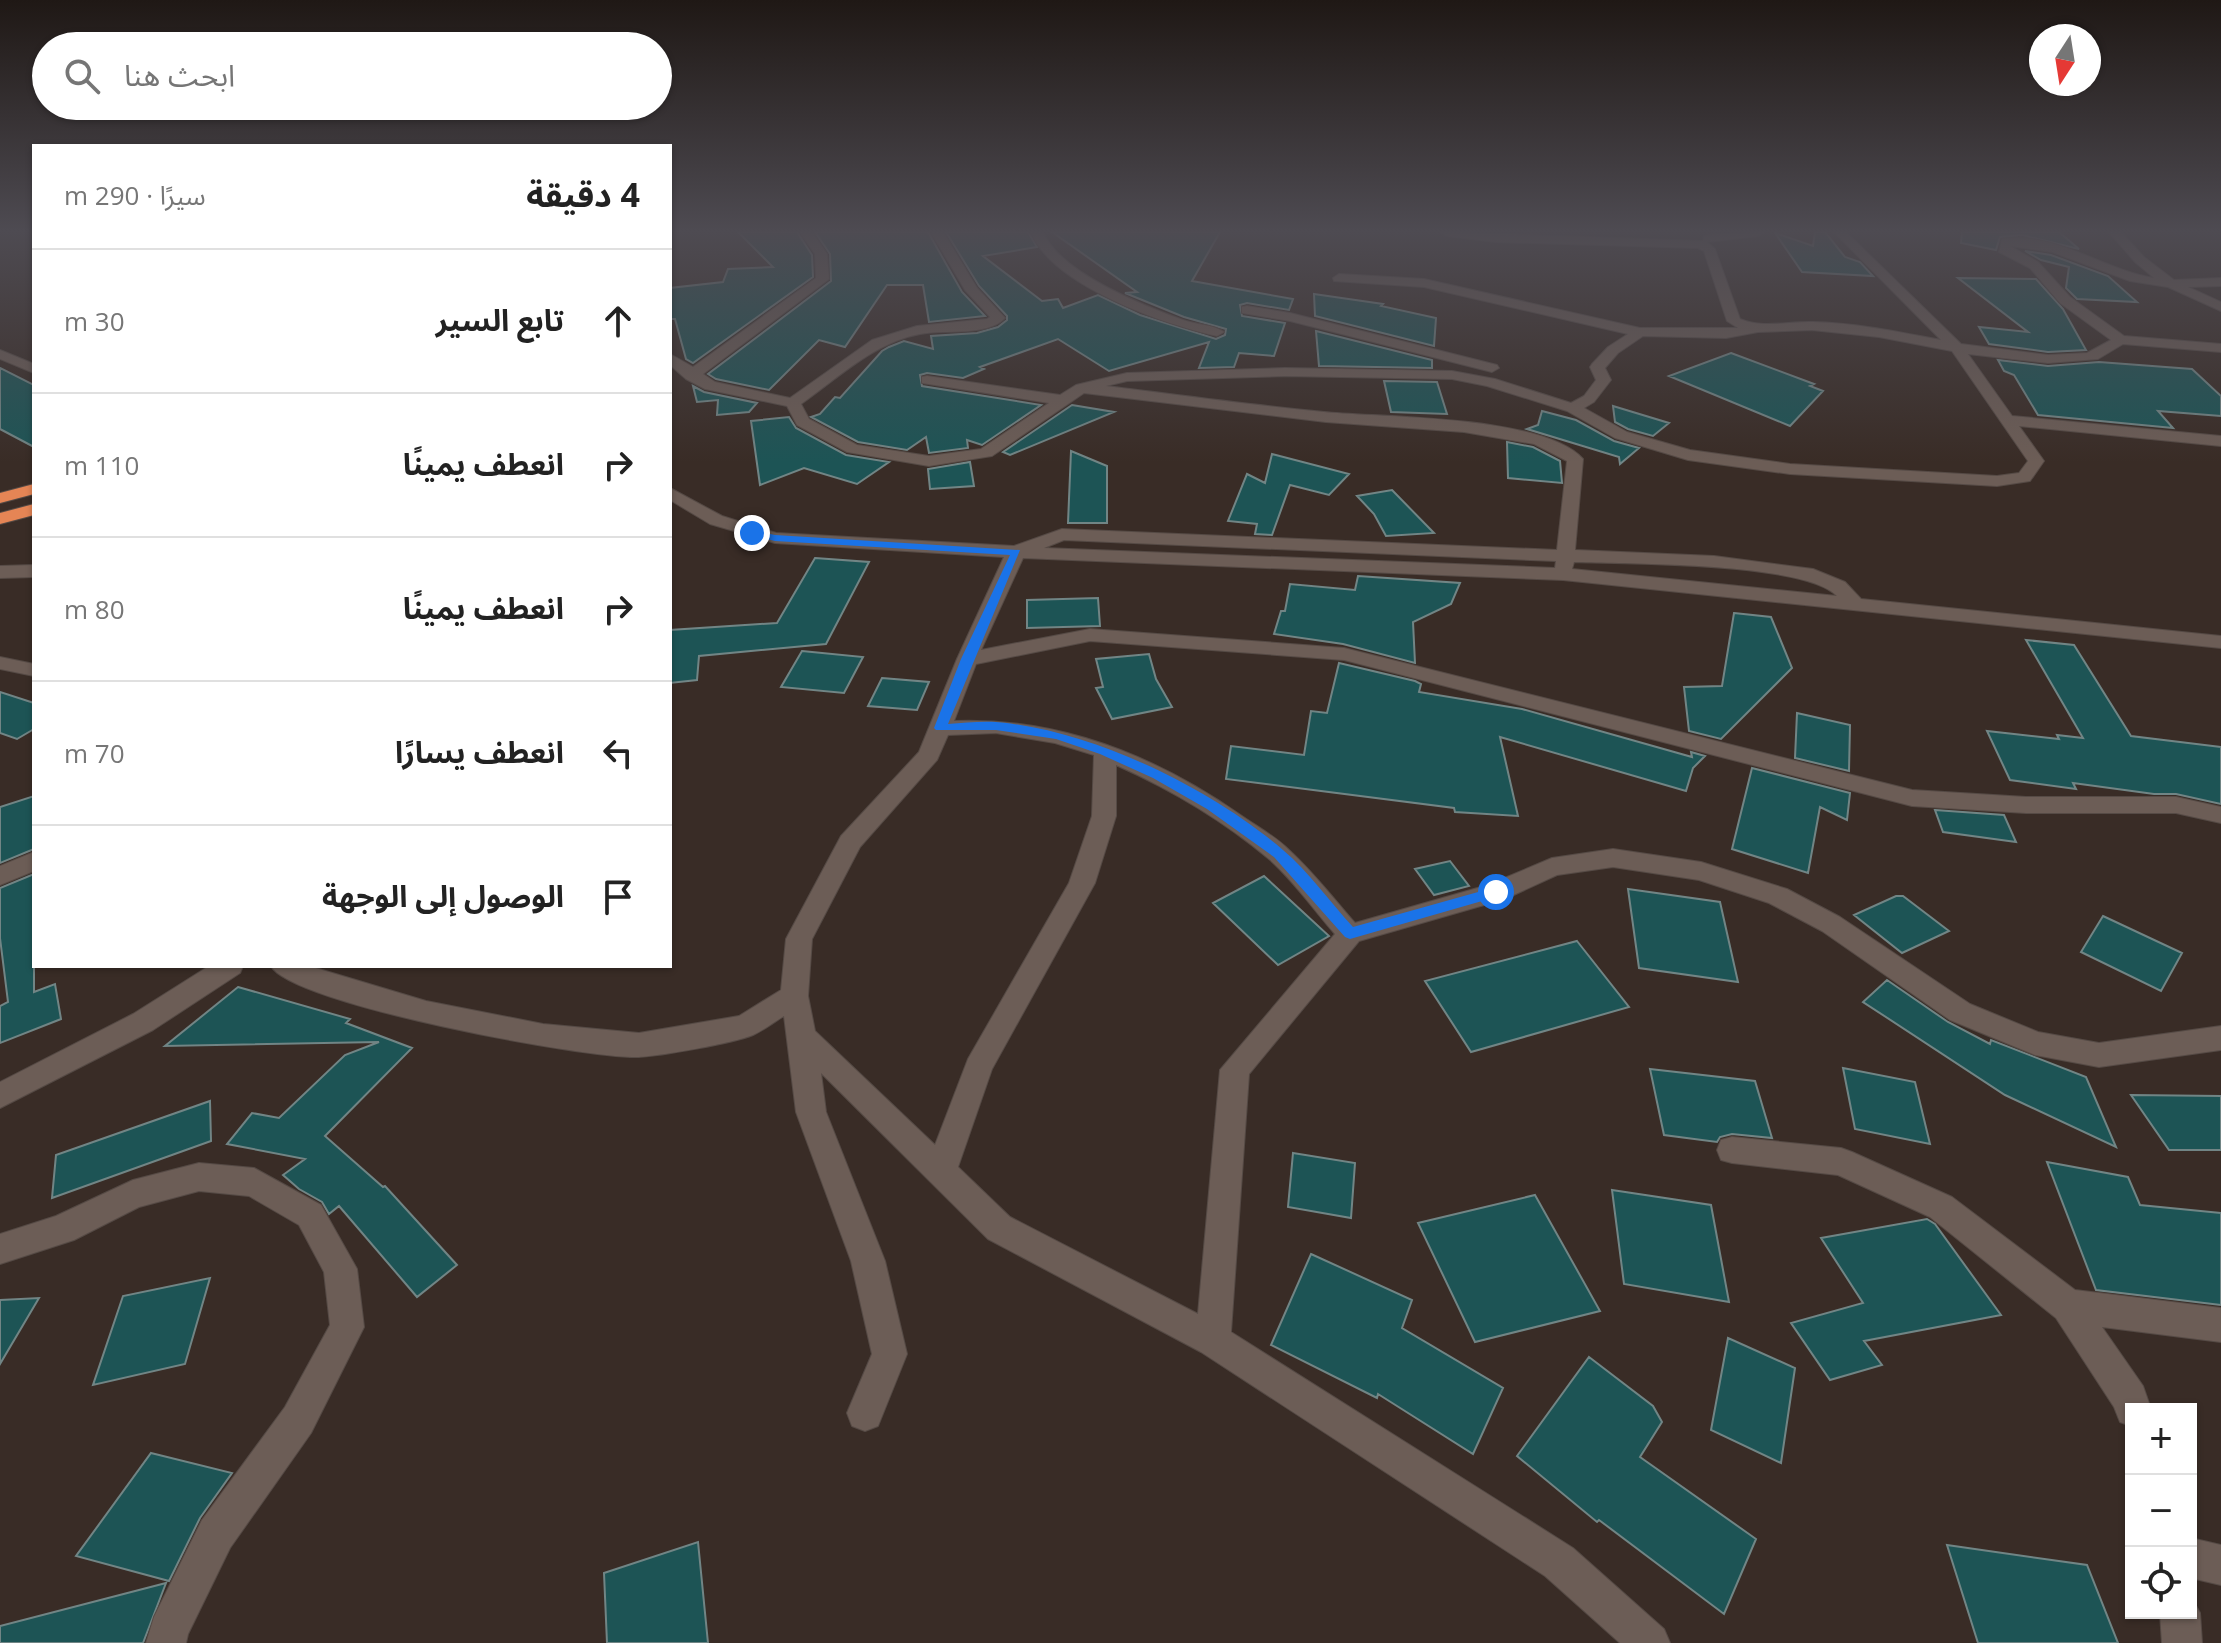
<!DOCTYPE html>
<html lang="ar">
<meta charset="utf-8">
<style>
:root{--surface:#fff;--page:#f6f6f6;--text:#222;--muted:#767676;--line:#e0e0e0}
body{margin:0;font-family:"Open Sans","Noto Sans Arabic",sans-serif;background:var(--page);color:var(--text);direction:rtl}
.controls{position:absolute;right:24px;bottom:24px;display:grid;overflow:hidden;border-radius:0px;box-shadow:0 2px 6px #0004}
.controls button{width:72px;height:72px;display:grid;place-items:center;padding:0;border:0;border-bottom:2px solid var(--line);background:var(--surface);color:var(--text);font:40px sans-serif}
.compass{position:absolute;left:2029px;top:24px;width:72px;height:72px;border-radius:50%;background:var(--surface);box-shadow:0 2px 6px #0004;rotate:192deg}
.stop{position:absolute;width:24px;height:24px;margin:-18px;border:6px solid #1a73e8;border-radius:50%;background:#fff}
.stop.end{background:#1a73e8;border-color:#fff;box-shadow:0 2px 8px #0008}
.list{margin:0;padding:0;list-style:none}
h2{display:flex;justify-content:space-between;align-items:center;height:104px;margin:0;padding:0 32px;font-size:34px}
h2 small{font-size:26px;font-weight:400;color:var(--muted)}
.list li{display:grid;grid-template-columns:52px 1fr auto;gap:24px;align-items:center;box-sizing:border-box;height:144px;padding:0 32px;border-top:2px solid var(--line)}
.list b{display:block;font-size:30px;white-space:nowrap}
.list em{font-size:26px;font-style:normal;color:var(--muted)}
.icon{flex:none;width:44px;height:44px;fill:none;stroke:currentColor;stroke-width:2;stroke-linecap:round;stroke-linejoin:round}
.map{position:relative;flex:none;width:2221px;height:1643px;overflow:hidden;direction:ltr}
.search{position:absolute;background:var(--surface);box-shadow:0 2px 6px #0004;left:32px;top:32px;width:640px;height:88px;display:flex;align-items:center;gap:20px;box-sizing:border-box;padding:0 28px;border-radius:44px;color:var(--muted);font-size:30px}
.panel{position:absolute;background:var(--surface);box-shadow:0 2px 6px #0004;left:32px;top:144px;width:640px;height:824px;border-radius:0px;direction:rtl}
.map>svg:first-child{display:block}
</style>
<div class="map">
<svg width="2221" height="1643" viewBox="0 0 2221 1643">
<rect width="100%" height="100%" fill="#392c26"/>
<path fill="#1d5455" stroke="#718585" stroke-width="2" d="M 738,232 L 797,232 L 812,255 L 813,277 L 693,363 L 686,359 L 675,319 L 670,319 L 670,288 L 723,282 L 728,269 L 773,267 Z
M 815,232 L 928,232 L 962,292 L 985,316 L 929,322 L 923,285 L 887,285 L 845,347 L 819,340 L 769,390 L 716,379 L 708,374 L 831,281 L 830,254 Z
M 946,232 L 1028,232 L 1037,247 L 983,256 L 1042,301 L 1058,299 L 1063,308 L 1098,295 L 1140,315 L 1216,339 L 1225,335 L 1226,329 L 1184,317 L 1125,293 L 1137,292 L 1052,232 L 1220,232 L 1192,281 L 1293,299 L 1289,310 L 1247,303 L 1240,305 L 1242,316 L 1285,323 L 1274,356 L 1239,353 L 1234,367 L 1199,368 L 1209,342 L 1109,371 L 1058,339 L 980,367 L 984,369 L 963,378 L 927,373 L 920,375 L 922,386 L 1041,405 L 982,445 L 967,440 L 968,448 L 929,453 L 926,437 L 907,450 L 858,442 L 811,417 L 820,414 L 835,397 L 840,398 L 882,351 L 889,347 L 904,341 L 933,349 L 931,336 L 977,333 L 998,327 L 1007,320 L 1007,316 L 979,286 Z
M 1815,232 L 1825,232 L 1845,257 L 1860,262 L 1873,276 L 1802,272 L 1775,233 L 1813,246 Z
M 1962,232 L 2059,232 L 2079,249 L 2022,235 L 2000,237 L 1996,250 L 1961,243 Z
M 2025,251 L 2051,255 L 2108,276 L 2137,302 L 2077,299 L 2066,288 L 2069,267 L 2041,260 Z
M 1958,278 L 2036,279 L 2063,309 L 2086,350 L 2048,352 L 1989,344 L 1979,327 L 2028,332 Z
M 1314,294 L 1383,304 L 1381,306 L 1436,318 L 1434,346 L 1315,316 Z
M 1316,331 L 1432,360 L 1432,368 L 1319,366 Z
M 1731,353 L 1814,384 L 1810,386 L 1823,391 L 1790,426 L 1669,376 Z
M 1998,360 L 2048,366 L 2099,362 L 2192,369 L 2221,396 L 2221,416 L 2158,411 L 2173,428 L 2038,415 L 2014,375 L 2004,371 Z
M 0,368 L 34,385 L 34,447 L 0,429 Z
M 1384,381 L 1437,382 L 1447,414 L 1391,412 Z
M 693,386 L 704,392 L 757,403 L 749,412 L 717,415 L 718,400 L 697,402 Z
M 1072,405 L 1114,412 L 1010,455 L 1003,452 Z
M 1613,406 L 1669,423 L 1653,436 L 1628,429 L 1615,422 Z
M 1542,411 L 1576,420 L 1614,441 L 1639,448 L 1620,464 L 1619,457 L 1527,429 L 1538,425 Z
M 789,417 L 796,428 L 846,455 L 889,462 L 857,484 L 804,468 L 760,485 L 751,421 Z
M 1507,442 L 1533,447 L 1560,461 L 1562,483 L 1508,478 Z
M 1071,451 L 1107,466 L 1107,523 L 1068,523 Z
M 1272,454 L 1349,474 L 1329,495 L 1290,485 L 1272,535 L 1255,534 L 1257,524 L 1228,521 L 1247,474 L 1265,483 Z
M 970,462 L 974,486 L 930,489 L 928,469 Z
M 1392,490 L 1434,533 L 1386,536 L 1374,514 L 1357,496 Z
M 815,558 L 869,562 L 826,644 L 699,656 L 697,680 L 670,683 L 670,630 L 777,623 Z
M 1358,576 L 1460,583 L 1451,604 L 1413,622 L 1415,663 L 1343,644 L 1274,634 L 1281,611 L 1285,611 L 1290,584 L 1355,590 Z
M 1098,598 L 1100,626 L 1027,628 L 1027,600 Z
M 1734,613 L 1771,617 L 1792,668 L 1721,739 L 1689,731 L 1684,687 L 1722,686 Z
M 2026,640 L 2074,645 L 2131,736 L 2221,747 L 2221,804 L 2176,794 L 2154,794 L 2073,783 L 2076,789 L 2010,780 L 1987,731 L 2059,739 L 2057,735 L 2083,738 Z
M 802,651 L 863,657 L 844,693 L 781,687 Z
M 1149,654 L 1156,679 L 1172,707 L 1112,719 L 1096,688 L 1103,687 L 1096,659 Z
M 1339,663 L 1415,681 L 1421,684 L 1419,692 L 1522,709 L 1692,757 L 1691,752 L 1705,756 L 1693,768 L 1686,791 L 1500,737 L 1518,816 L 1455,812 L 1454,808 L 1226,779 L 1231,746 L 1304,755 L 1311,711 L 1327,713 Z
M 882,678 L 929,682 L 917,710 L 868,706 Z
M 0,692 L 34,703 L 34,729 L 17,739 L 0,733 Z
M 1797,713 L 1850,725 L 1849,771 L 1795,758 Z
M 1752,768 L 1850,793 L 1847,820 L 1820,807 L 1808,873 L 1732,849 Z
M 34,796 L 34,849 L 0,863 L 0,807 Z
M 1935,810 L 2004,815 L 2016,842 L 1943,832 Z
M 1450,861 L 1469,886 L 1434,895 L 1415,869 Z
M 34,874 L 34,992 L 55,984 L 61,1019 L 0,1043 L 0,1006 L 8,1002 L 0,938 L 0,888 Z
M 1264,876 L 1329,936 L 1278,965 L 1213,903 Z
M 1628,889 L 1720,902 L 1738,982 L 1639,968 Z
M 1896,896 L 1903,896 L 1949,931 L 1902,953 L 1854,915 Z
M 2103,916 L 2182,953 L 2161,991 L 2081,952 Z
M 1577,941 L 1629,1007 L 1471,1052 L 1425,981 Z
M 1887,980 L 1948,1022 L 1990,1044 L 1991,1040 L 2086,1077 L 2116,1147 L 2005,1095 L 1863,1002 Z
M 238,987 L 350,1019 L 346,1023 L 412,1048 L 325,1136 L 383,1187 L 385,1186 L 457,1265 L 417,1297 L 339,1206 L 329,1214 L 322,1202 L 299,1189 L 283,1175 L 305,1159 L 227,1144 L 252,1113 L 279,1118 L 345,1055 L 379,1042 L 165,1046 Z
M 1843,1068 L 1915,1082 L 1930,1144 L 1855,1129 Z
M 1650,1069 L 1755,1081 L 1772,1138 L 1732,1134 L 1720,1137 L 1717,1142 L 1664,1135 Z
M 2131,1095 L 2221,1096 L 2221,1150 L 2169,1150 Z
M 210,1101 L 211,1141 L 52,1198 L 56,1155 Z
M 1293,1153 L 1355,1163 L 1351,1218 L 1288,1207 Z
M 2047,1162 L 2128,1177 L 2140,1205 L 2221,1213 L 2221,1305 L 2096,1290 Z
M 1612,1190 L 1711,1205 L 1729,1302 L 1624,1284 Z
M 1535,1195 L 1600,1311 L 1475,1342 L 1418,1223 Z
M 1927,1219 L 1935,1224 L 2001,1315 L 1864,1341 L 1882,1365 L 1830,1380 L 1791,1323 L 1863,1303 L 1821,1238 Z
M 1311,1254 L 1412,1300 L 1402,1328 L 1503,1388 L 1473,1454 L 1378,1394 L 1377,1398 L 1271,1345 Z
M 210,1278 L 185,1364 L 93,1385 L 123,1296 Z
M 39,1298 L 0,1364 L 0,1300 Z
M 1728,1338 L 1795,1368 L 1781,1463 L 1711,1430 Z
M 1589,1357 L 1653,1406 L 1662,1422 L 1640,1457 L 1756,1539 L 1724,1614 L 1599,1520 L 1597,1522 L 1517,1456 Z
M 151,1453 L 232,1473 L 200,1518 L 169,1581 L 76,1556 Z
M 698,1542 L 708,1643 L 607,1643 L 604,1573 Z
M 1947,1545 L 2087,1565 L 2118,1643 L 1978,1643 Z
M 166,1583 L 143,1643 L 0,1643 L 0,1626 Z"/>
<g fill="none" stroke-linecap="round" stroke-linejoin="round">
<defs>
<path id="street" d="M 800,232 L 812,232 L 827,254 L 829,279 L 703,374 L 715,382 L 790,398 L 872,340 L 917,326 L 987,319 L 990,317 L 965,290 L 931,232 L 943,232 L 977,288 L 1005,318 C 987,337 945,329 920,334 C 875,342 838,378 801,404 L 809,419 L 857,445 L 929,456 L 981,449 L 1049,403 L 922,383 L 922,377 L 927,376 L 1060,395 L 1076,385 L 1127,373 L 1285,368 L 1452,371 L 1495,379 L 1571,403 L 1584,396 L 1596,380 L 1590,367 L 1592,364 L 1608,347 L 1628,334 L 1424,287 L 1334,281 L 1333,278 L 1339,274 L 1424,279 L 1640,328 L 1738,328 L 1727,321 L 1704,251 L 1698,248 L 1496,242 L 1447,236 L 1441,232 L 1703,241 L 1704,236 L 1708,235 L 1764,232 L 1758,236 L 1707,242 L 1715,249 L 1740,319 C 1764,329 1788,321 1813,322 C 1856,323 1899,332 1941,340 L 1834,232 L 1846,232 L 1961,344 L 2048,355 L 2087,353 L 2111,340 L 2060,303 L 2030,268 L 1999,252 L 2002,239 C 2055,231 2103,270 2154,278 L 2135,262 L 2109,232 L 2121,232 L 2144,257 L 2174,280 L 2221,278 L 2221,286 L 2188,287 L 2221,302 L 2221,311 L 2168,287 L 2130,281 L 2052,252 L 2010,246 L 2038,262 L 2070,297 L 2124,336 L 2221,344 L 2221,352 L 2123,344 L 2098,359 L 2048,363 L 1968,354 L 2012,416 L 2221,436 L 2221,446 L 2019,426 L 2044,461 L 2030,481 L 1997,486 L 1790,474 L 1688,460 L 1615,438 L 1567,411 L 1487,386 L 1452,379 L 1285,376 L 1127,381 L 1106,386 C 1179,395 1251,405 1324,412 C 1384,418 1543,415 1583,459 L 1575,550 L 1714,556 L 1813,569 L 1845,582 L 1861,599 L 2221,636 L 2221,648 L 1563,580 L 1023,558 L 981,650 L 1090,629 L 1344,648 L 1912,790 L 2026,797 L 2176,797 L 2221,807 L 2221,823 L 2176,813 L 2026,813 L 1912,806 L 1344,660 L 1090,641 L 976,664 L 954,721 C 1058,717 1154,755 1239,814 C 1256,826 1275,836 1289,850 C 1313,872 1334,899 1355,923 L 1488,885 L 1552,858 L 1613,849 L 1701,862 L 1787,889 L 1840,917 L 1970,1004 L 2038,1032 L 2099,1043 L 2221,1026 L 2221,1050 L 2099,1067 L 2035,1055 L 1950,1020 L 1822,931 L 1769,903 L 1699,880 L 1613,867 L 1557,875 L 1505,899 L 1359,941 L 1249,1074 L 1231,1332 L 1573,1548 L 1664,1629 L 1670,1643 L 1620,1643 L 1545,1576 L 1201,1352 L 988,1239 L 821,1073 L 826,1112 L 885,1261 L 907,1354 L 878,1426 L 865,1431 L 852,1426 L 847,1413 L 872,1354 L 851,1261 L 796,1112 L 784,1016 C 774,1022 764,1030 753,1035 C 734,1043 660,1056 639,1057 C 587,1059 291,1004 271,966 L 309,966 L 426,1001 L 543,1024 L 639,1033 L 739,1016 L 781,990 L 786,939 L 841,836 L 919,752 L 957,659 L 1004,557 L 775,543 L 710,524 L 670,500 L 670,488 L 722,516 L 776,533 L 1014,546 L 1062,529 L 1557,550 L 1567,461 L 1534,444 L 1464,432 L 1326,422 L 1084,393 L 992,456 L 929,466 L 847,452 L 797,425 L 787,406 L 705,389 L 686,379 L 670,365 L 670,354 L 693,367 L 816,278 L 815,254 ZM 1812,330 L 1879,337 L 1952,351 L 2028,461 L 2019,473 L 1997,476 L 1790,464 L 1690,450 L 1627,432 L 1584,408 L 1594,402 L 1611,380 L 1605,368 L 1618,353 L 1643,336 L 1726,338 L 1758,332 ZM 1064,540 L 1556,561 L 1555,568 L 1044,548 ZM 1574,562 C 1626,564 1805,562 1837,596 L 1572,569 ZM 996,733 L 1055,743 L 1094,755 L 1092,816 L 1069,883 L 968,1059 L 935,1145 L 815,1031 L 808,996 L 812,939 L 860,847 L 937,760 L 948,735 ZM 1116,765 C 1170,789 1224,821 1269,859 C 1293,880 1314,910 1335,934 L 1220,1070 L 1198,1314 L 1010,1217 L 958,1167 L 992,1069 L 1095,883 L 1116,816 Z
M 1031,232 L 1043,232 C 1060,273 1142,305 1183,320 C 1196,325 1213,324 1224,332 L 1217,336 C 1165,325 1051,285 1031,232 Z
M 1247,306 L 1290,313 L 1497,365 L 1499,368 L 1492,372 L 1290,321 L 1242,313 L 1242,307 Z
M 0,350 L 34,364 L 34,373 L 0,359 Z
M 34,565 L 34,577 L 0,578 L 0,566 Z
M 0,657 L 34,664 L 34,676 L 0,669 Z
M 34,852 L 34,871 L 0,885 L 0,866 Z
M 209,966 L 243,966 L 240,973 L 153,1030 L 0,1108 L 0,1082 L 133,1014 Z
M 1732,1137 L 1841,1148 L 1852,1152 L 1952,1197 L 2075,1290 L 2221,1308 L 2221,1342 L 2102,1327 L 2143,1386 L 2151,1409 L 2131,1409 L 2131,1426 L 2120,1422 L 2114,1407 L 2056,1318 L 1930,1217 L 1838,1175 L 1732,1163 L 1721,1160 L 1717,1150 L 1721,1140 Z
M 199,1163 L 254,1168 L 321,1205 L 357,1269 L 364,1327 L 311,1433 L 230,1548 L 188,1634 L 186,1643 L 146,1643 L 154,1617 L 202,1520 L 285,1407 L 330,1325 L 324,1272 L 299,1225 L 249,1196 L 199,1191 L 139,1207 L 74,1240 L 0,1264 L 0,1234 L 56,1216 L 133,1180 Z
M 2191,1538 L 2221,1545 L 2221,1585 L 2191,1578 Z
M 2191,1597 L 2200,1613 L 2202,1643 L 2162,1643 L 2160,1613 L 2191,1613 Z"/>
<path id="highway" d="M 34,484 L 34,494 L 0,503 L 0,493 Z
M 34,504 L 34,515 L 0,524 L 0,513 Z"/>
</defs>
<use href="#street" stroke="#554a45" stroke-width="2"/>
<use href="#highway" stroke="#554a45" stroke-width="2"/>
<use href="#street" fill="#6c5d56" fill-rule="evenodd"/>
<use href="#highway" fill="#e58555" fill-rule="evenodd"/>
</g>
<linearGradient id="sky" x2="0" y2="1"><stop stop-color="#1f1815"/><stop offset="0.5" stop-color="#4e4b52"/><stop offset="1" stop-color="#4e4b52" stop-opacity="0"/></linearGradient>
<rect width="2221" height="462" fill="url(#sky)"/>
<path fill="#1a73e8" d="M 752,530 L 775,535 L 1020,550 L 948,724 C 964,723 980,721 996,722 C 1092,730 1211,788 1283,850 C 1309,872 1330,902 1353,927 L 1496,887 L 1503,892 L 1496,897 L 1350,939 L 1345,937 L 1274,857 L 1207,809 L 1153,778 L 1100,754 L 1056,739 L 996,730 L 936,730 L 934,728 L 961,659 L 1010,555 L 775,541 L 748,535 Z"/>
</svg>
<div class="controls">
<button>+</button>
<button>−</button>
<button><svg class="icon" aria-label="locate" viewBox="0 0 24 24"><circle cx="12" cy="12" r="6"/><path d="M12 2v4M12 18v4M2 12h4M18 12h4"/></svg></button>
</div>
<svg class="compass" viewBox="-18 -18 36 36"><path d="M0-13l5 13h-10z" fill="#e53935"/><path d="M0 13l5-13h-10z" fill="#767676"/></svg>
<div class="stop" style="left:1496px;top:892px"></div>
<div class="stop end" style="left:752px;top:533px"></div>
<div class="search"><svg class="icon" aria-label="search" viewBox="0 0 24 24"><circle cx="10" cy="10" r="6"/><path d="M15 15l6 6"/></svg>ابحث هنا</div>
<section class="panel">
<h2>4 دقيقة<small>سيرًا · 290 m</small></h2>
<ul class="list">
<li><svg class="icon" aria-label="ahead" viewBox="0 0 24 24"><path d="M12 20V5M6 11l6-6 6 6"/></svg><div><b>تابع السير</b></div><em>30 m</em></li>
<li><svg class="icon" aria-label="right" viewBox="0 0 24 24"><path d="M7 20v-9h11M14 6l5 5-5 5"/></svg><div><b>انعطف يمينًا</b></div><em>110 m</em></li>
<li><svg class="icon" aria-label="right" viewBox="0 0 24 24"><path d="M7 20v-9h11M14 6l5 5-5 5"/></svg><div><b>انعطف يمينًا</b></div><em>80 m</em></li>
<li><svg class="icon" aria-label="left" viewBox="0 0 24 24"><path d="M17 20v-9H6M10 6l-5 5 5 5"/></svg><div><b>انعطف يسارًا</b></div><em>70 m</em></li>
<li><svg class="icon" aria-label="arrive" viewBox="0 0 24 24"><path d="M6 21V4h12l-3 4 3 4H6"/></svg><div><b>الوصول إلى الوجهة</b></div></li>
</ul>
</section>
</div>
